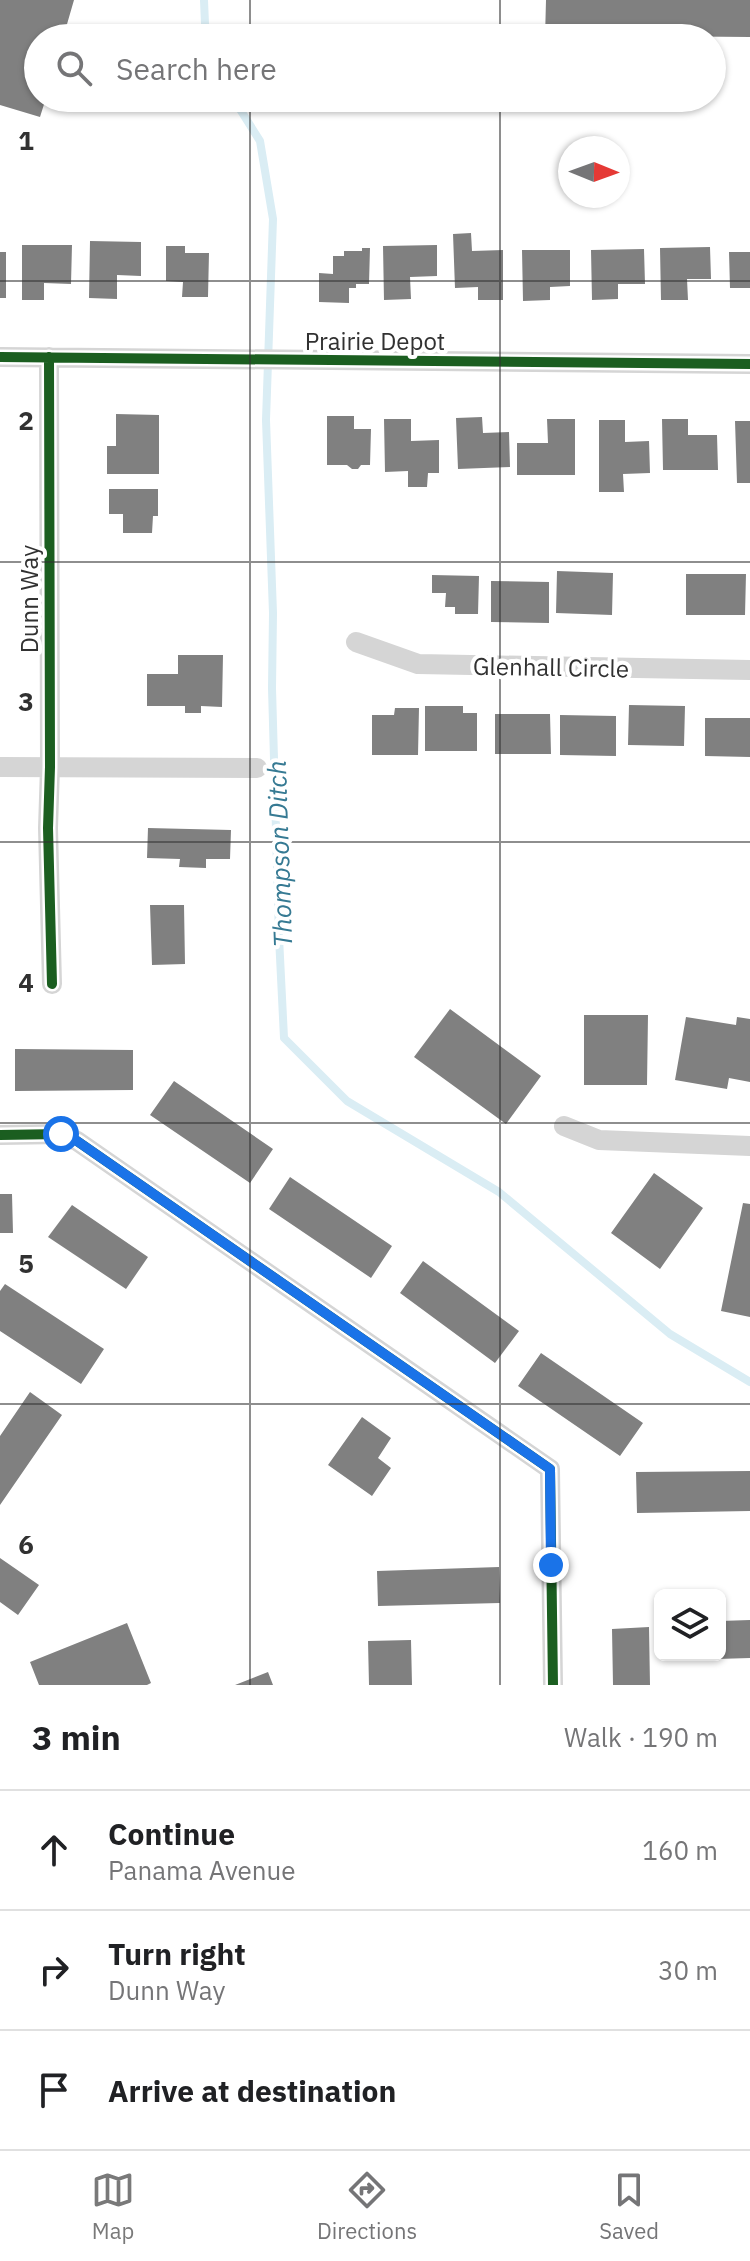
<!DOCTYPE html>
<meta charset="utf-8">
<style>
:root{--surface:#fff;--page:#f2f2f2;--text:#202124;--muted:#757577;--line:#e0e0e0;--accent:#797979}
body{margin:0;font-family:"IBM Plex Sans",sans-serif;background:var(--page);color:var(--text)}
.controls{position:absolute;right:24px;bottom:24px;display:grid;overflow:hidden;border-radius:12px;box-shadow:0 2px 6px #0004}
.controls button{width:72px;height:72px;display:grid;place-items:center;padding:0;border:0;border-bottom:2px solid var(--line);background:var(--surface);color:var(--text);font:40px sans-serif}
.compass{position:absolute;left:558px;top:136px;width:72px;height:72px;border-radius:50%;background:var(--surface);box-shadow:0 2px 6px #0004;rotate:91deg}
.stop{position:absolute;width:24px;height:24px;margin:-18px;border:6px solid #1a73e8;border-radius:50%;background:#fff}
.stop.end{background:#1a73e8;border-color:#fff;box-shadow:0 2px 8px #0008}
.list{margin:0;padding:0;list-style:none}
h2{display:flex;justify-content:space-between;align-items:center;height:104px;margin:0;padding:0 32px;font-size:34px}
h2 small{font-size:26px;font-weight:400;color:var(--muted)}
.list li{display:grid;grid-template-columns:52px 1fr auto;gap:24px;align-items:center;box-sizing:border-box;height:120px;padding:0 32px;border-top:2px solid var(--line)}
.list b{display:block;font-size:30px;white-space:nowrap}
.list p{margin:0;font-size:26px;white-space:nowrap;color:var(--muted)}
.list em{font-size:26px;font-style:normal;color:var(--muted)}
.icon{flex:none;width:44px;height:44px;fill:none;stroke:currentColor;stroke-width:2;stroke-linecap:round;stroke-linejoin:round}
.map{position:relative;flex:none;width:750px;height:1685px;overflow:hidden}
.search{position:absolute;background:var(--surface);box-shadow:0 2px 6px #0004;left:24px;right:24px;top:24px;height:88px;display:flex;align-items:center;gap:20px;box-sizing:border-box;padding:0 28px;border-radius:44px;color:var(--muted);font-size:30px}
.sheet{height:464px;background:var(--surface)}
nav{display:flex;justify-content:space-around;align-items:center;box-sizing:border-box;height:112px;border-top:2px solid var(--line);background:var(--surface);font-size:22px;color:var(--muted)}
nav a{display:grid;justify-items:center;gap:4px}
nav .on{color:var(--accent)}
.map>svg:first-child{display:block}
</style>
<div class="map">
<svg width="750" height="1685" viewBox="0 0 750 1685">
<rect width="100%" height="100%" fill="#fff"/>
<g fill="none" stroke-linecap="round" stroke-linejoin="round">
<path stroke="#daedf4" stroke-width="8" d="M 204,0 L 205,24 L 210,38
M 233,98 L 260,141 L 273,219 L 266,420 L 273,613 L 272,688 L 279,937 L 284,1038 L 347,1101 L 499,1192 L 670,1334 L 750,1382"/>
</g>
<path fill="#808080" d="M 0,0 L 74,0 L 63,38 L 38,38 L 38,98 L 46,98 L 40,117 L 0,105 Z
M 546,0 L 750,0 L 750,37 L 638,36 L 638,38 L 545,38 Z
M 471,233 L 472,251 L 503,250 L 503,300 L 478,300 L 478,287 L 455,288 L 453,234 Z
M 90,241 L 141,242 L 141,276 L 117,275 L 117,299 L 89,298 Z
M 22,245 L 72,245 L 71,284 L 44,283 L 44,300 L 22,300 Z
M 437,245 L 437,276 L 410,277 L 411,299 L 384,300 L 383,246 Z
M 166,246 L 185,246 L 185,253 L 209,253 L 208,297 L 182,297 L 183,282 L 166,281 Z
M 710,247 L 711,279 L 687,279 L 688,300 L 661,300 L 660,248 Z
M 362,248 L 370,248 L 369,284 L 356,284 L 356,288 L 349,288 L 349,303 L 319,302 L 319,273 L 333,274 L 333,256 L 344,256 L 344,251 L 362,251 Z
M 644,249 L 645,284 L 618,284 L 618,299 L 592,300 L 591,250 Z
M 522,250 L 570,250 L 570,286 L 550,287 L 550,300 L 523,301 Z
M 0,252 L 6,252 L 6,298 L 0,298 Z
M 729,252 L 750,252 L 750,288 L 730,288 Z
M 116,414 L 159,415 L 159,474 L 107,474 L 107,446 L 116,446 Z
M 327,416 L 354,416 L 354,429 L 371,429 L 370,465 L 361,465 L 358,469 L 352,469 L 347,465 L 327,465 Z
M 482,417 L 483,433 L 509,432 L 510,467 L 458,469 L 456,418 Z
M 384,419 L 411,419 L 411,441 L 439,440 L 439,473 L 428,473 L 427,487 L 408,487 L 408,471 L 385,472 Z
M 547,419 L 575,419 L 575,475 L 517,475 L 517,443 L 548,443 Z
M 662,419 L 688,419 L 688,435 L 717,435 L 718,470 L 663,470 Z
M 599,420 L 625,420 L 625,442 L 649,441 L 650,473 L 623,474 L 624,492 L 599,492 Z
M 735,421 L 750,421 L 750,483 L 737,483 Z
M 109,489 L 158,489 L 158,516 L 153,516 L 152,533 L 123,533 L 123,514 L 109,514 Z
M 557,571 L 613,573 L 612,615 L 556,613 Z
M 686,574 L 746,574 L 745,615 L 686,615 Z
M 432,575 L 479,576 L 478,614 L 455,614 L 455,607 L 445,607 L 446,593 L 432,593 Z
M 491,581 L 549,582 L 549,623 L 491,622 Z
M 178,655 L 223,655 L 222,707 L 201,706 L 201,713 L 185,713 L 185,706 L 147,706 L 147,674 L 178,674 Z
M 629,705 L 685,706 L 684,746 L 628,745 Z
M 425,706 L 463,706 L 463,713 L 477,713 L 477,751 L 425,751 Z
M 395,708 L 419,708 L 418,755 L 372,755 L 372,715 L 394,715 Z
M 495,714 L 550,714 L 551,754 L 495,754 Z
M 560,715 L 616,716 L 616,756 L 560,755 Z
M 705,718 L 750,718 L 750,757 L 705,756 Z
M 148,828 L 231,830 L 230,859 L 206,859 L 206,868 L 179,867 L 180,859 L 147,858 Z
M 150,905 L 184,905 L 185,964 L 152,965 Z
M 450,1009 L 541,1076 L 506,1124 L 414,1057 Z
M 584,1015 L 648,1015 L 647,1085 L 584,1085 Z
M 686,1017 L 736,1025 L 737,1017 L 750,1019 L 750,1082 L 729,1078 L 727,1089 L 675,1080 Z
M 15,1049 L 133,1050 L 133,1090 L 15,1091 Z
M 174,1081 L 273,1149 L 250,1183 L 150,1115 Z
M 654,1173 L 703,1208 L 660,1269 L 611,1233 Z
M 290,1177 L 392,1246 L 371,1278 L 269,1209 Z
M 0,1194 L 12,1194 L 13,1233 L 0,1233 Z
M 743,1203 L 750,1204 L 750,1317 L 721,1311 Z
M 72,1205 L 148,1257 L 126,1289 L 48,1237 Z
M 423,1261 L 519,1331 L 495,1363 L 400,1293 Z
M 5,1284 L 104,1349 L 81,1384 L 0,1331 L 0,1291 Z
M 541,1353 L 643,1423 L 620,1456 L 518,1386 Z
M 30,1392 L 62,1415 L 0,1505 L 0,1436 Z
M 362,1417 L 391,1438 L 378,1458 L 391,1468 L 372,1496 L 328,1465 Z
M 750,1471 L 750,1511 L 637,1513 L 636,1472 Z
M 0,1558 L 39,1585 L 18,1615 L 0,1602 Z
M 499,1567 L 500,1603 L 378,1606 L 377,1571 Z
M 750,1620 L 750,1658 L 684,1660 L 684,1655 L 720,1655 L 720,1621 Z
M 127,1623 L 151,1683 L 147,1685 L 39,1685 L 30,1662 Z
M 649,1627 L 650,1685 L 613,1685 L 612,1629 Z
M 411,1640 L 412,1685 L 369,1685 L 368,1641 Z
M 268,1672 L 273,1685 L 235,1685 Z"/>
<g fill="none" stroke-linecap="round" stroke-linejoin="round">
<path stroke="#d5d5d5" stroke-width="20" d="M 0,357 L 750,364
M 49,357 L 50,767 L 48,828 L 52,984
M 356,642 L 418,664 L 750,670
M 0,767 L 257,768
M 564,1126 L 599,1140 L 750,1146
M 0,1135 L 61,1134 L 77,1141 L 550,1469 L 553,1685"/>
<defs>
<path id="cycleway" d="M 0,357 L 750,364
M 49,357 L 50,767 L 48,828 L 52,984
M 0,1135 L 61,1134 L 77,1141 L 550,1469 L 553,1685"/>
</defs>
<use href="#cycleway" stroke="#fff" stroke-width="15"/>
<use href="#cycleway" stroke="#1b5e20" stroke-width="10"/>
</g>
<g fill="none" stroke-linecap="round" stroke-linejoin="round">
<path stroke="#1a73e8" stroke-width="10" d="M 61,1134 L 77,1141 L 550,1469 L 551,1565"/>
</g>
<path fill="none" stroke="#313131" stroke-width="2" stroke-opacity="0.55" d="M 250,0 L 250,38M 500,0 L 500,38M 250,98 L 250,1685M 500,98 L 500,1685M 0,281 L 750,281M 0,562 L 750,562M 0,842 L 750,842M 0,1123 L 750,1123M 0,1404 L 750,1404"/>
<g text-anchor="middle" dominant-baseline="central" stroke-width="8" stroke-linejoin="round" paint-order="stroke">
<g font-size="24" fill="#313131" stroke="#fff">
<text x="375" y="341">Prairie Depot</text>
<text transform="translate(29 599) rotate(-90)">Dunn Way</text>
<text transform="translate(551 667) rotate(1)">Glenhall Circle</text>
</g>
<g font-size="26" font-style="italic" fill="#367a93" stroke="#fff">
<text transform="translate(279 854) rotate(-92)">Thompson Ditch</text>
</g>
</g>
<g font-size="26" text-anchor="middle" font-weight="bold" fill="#313131" stroke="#fff" stroke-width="8" stroke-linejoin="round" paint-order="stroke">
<text x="26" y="150">1</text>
<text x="26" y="430">2</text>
<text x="26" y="711">3</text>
<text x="26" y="992">4</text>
<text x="26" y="1273">5</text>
<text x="26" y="1554">6</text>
</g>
</svg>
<div class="controls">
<button><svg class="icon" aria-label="layers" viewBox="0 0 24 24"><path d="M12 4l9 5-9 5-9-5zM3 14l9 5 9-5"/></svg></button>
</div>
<svg class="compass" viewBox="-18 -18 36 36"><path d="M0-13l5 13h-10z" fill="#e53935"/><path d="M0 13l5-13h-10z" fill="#757577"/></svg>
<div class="stop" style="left:61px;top:1134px"></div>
<div class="stop end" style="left:551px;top:1565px"></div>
<div class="search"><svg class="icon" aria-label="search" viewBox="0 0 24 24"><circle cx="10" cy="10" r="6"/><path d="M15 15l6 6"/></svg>Search here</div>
</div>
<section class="sheet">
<h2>3 min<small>Walk · 190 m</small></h2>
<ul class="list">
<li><svg class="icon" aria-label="ahead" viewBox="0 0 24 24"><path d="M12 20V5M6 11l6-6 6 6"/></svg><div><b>Continue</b><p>Panama Avenue</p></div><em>160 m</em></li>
<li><svg class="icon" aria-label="right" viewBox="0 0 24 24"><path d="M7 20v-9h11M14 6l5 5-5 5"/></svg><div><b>Turn right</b><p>Dunn Way</p></div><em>30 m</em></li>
<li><svg class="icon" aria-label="arrive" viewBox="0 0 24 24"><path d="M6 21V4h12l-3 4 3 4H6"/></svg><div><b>Arrive at destination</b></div></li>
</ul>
</section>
<nav>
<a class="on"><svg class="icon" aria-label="map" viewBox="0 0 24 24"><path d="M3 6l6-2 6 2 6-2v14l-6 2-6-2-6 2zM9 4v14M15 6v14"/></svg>Map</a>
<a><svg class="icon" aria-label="directions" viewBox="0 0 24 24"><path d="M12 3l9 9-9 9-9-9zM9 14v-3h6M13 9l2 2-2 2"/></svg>Directions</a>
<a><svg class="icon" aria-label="saved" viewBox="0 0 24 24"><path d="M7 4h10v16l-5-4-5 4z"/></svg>Saved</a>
</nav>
